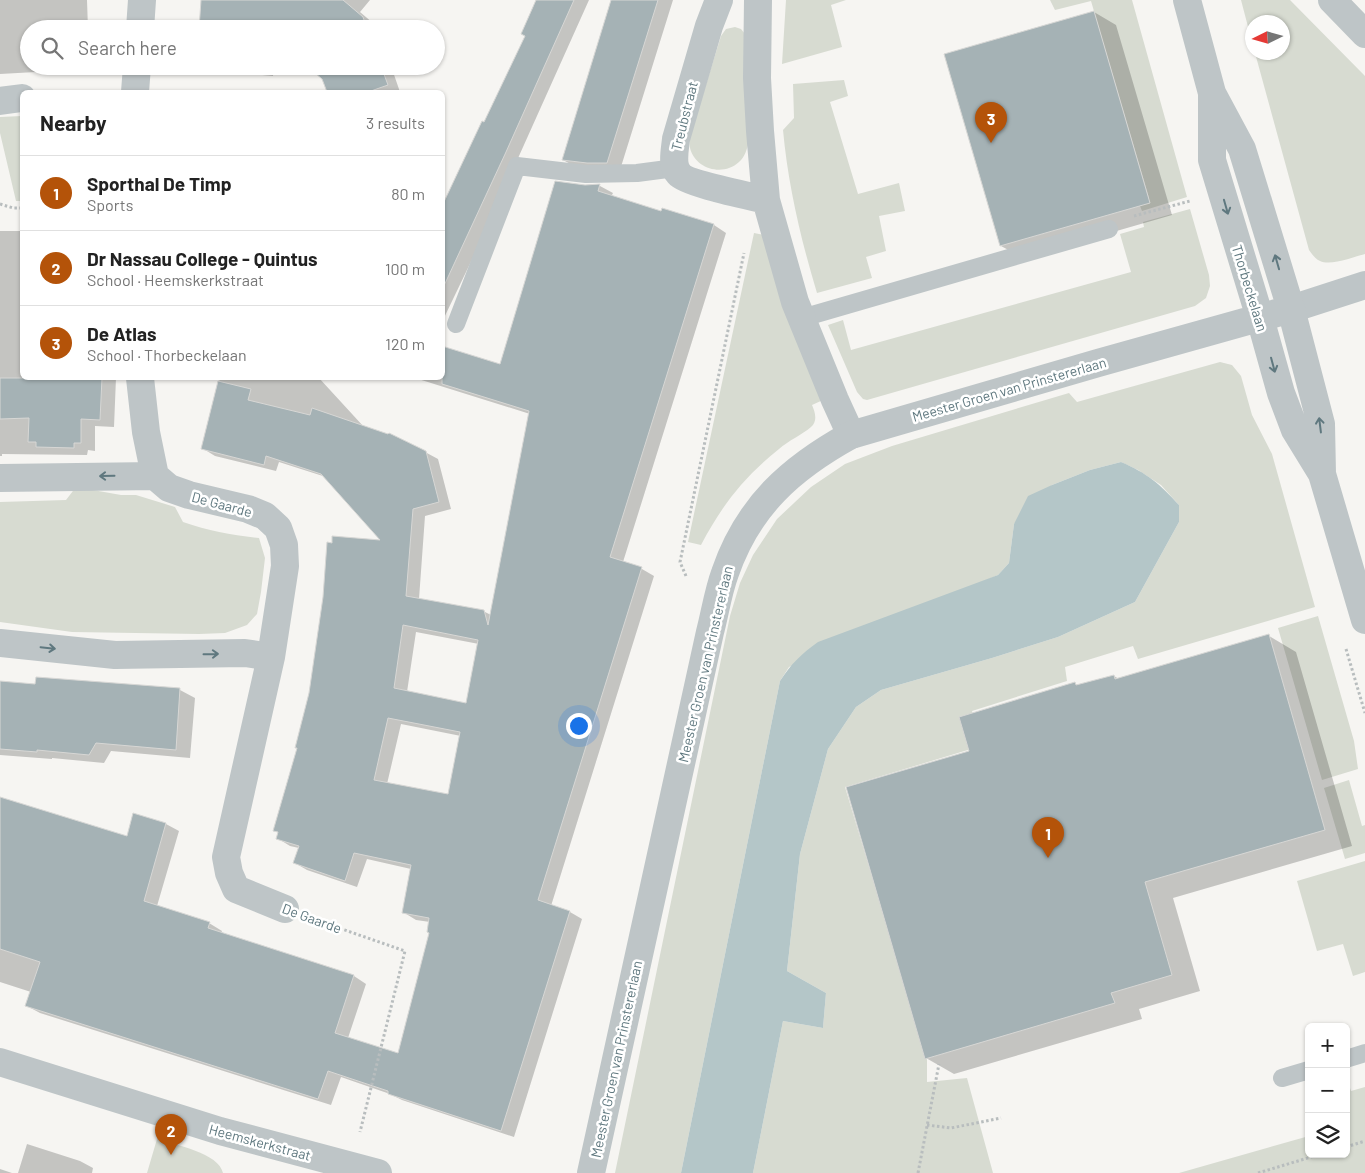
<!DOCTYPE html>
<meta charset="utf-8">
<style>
:root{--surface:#fff;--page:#f2f2f2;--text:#222;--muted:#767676;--line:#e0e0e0;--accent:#b45309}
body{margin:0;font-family:Barlow,sans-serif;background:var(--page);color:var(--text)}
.controls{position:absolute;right:15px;bottom:15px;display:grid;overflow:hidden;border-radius:8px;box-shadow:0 1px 4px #0004}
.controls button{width:45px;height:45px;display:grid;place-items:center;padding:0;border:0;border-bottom:1px solid var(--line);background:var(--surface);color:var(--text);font:25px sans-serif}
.compass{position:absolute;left:1245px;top:15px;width:45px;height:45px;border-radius:50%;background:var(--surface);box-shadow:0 1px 4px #0004;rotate:265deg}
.you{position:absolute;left:578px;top:725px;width:18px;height:18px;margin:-12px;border:4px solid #fff;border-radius:50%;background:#1a73e8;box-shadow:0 0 0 8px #1a73e833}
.badge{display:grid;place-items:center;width:32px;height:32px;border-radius:50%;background:var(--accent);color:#fff;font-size:16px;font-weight:700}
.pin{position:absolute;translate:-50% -41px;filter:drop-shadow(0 1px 2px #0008)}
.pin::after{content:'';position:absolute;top:26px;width:18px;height:15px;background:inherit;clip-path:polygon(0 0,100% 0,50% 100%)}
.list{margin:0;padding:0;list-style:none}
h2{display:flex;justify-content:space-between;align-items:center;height:65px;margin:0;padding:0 20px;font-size:21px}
h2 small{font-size:16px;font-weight:400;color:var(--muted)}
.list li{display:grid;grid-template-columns:32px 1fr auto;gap:15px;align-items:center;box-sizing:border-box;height:75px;padding:0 20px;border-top:1px solid var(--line)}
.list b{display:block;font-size:19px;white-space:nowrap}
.list p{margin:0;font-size:16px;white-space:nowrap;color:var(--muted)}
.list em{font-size:16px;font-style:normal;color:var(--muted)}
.icon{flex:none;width:28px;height:28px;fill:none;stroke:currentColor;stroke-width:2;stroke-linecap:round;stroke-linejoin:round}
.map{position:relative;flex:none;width:1365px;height:1173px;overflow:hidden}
.search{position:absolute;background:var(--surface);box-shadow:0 1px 4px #0004;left:20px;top:20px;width:425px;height:55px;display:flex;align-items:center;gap:12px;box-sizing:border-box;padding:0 18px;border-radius:28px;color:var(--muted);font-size:19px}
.panel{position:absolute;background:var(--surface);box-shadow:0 1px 4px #0004;left:20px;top:90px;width:425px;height:290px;border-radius:8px}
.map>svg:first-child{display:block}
</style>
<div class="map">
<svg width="1365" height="1173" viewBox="0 0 1365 1173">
<rect width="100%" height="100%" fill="#f6f5f2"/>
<path fill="#d7dbd1" d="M 786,0 L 846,0 L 831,5 L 842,47 L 782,64 Z
M 1050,0 L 1132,0 L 1187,197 L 1142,211 L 1140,206 L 1149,202 L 1149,198 L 1091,1 L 1055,10 Z
M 1241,0 L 1290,0 L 1365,76 L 1365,254 C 1353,257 1331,266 1320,261 C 1315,259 1312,254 1309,250 L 1255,53 L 1282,52 L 1282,22 L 1252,22 L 1252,42 Z
M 735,27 L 741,29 L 745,34 L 749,141 C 747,149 745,157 739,162 C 723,177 695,169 690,148 C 689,144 690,139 690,136 L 721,36 L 726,29 Z
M 844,80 L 848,96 L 830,102 L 858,194 L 899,183 L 905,211 L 879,216 L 886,251 L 866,257 L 872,278 L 817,293 C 801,240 788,185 783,130 L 794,118 L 793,84 Z
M 22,116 L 22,201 L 16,201 L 0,133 L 0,117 Z
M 1190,209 L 1209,275 L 1210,286 L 1206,298 L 1195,306 L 867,400 L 863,399 L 857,392 L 828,325 L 843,320 L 851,350 L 1131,272 L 1120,234 L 1144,227 L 1143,222 Z
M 754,233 L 764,235 L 823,400 L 812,405 C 815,412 818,421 811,427 C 803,434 788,441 779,449 C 744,477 722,505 701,545 L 688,542 Z
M 1220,362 L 1232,365 L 1241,376 L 1252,415 L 1272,454 L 1315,607 L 1138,659 L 1133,646 L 1065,667 L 1067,681 L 972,711 L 981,746 L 845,787 L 927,1060 L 927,1082 L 967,1078 L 993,1173 L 753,1173 L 783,1021 L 823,1028 L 826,993 L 787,971 L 800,854 L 828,749 L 856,707 L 881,690 L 992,658 L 1058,637 L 1135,602 L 1179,522 L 1179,505 L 1161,485 L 1138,470 L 1121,462 L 1090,470 L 1052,485 L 1014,524 L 1009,563 L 998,575 L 789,667 L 780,681 L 681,1173 L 615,1173 L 730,616 L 740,583 L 753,555 L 777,519 L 811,487 L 845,464 L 892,446 L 1069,393 L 1077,402 Z
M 76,487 L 121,495 L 136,495 L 175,507 L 183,522 C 209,531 232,535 259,538 L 265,558 L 261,592 L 257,614 L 247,625 L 225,633 L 199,634 L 72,632 L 0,622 L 0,502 L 66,500 Z
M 1318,616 L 1354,741 L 1358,769 L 1322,780 L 1278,628 Z
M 1349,780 L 1362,826 L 1365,825 L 1365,853 L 1345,859 L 1324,788 Z
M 1365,861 L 1365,972 L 1353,976 L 1343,944 L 1317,951 L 1297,881 Z
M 1346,1076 L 1351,1091 L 1365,1087 L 1365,1173 L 1179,1173 L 1309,1136 L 1309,1154 L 1346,1154 Z
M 157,1139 C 175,1145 219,1153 223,1173 L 147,1173 Z"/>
<path fill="#b4c6c8" d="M 1121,462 C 1147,473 1160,484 1179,505 L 1179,522 L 1135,602 L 1058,637 L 992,658 L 881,690 L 856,707 L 828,749 L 800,854 L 787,971 L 826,993 L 823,1028 L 783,1021 L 753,1173 L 681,1173 L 780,681 C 791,664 801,654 818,642 L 998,575 L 1009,563 L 1014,524 L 1028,496 L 1052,485 L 1090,470 Z"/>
<path fill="#0003" fill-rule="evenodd" d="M 0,0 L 87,0 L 88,29 L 29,29 L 29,66 L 90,66 L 90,69 L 0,74 Z
M 202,0 L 370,0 L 360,12 L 380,29 L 200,29 Z
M 537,0 L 589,0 L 479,245 L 442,322 L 442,208 L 485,124 L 526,36 Z
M 612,0 L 673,0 L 620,170 L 576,167 L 563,160 Z
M 1094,12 L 1116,25 L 1172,215 L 1023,258 L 1001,246 Z
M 203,66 L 274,66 L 273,76 L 210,70 Z
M 309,66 L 391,66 L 400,92 L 329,92 L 323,78 Z
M 585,186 L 600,186 L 613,193 L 611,197 L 662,212 L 714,225 L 726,233 L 623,562 L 642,569 L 654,576 L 551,906 L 570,912 L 582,919 L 514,1137 L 402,1100 L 390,1094 L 341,1077 L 331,1105 L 40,1013 L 27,1006 L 31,992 L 0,982 L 0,798 L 127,837 L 134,814 L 166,824 L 179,831 L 157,906 L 209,923 L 222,931 L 221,934 L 354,976 L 366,984 L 348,1038 L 399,1055 L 430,933 L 430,922 L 416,920 L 403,912 L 411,869 L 367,859 L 357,887 L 307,870 L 295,863 L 299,848 L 290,846 L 277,838 L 383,542 L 326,477 L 279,462 L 276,471 L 215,456 L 202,448 L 220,378 L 319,378 L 364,427 L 425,452 L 438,459 L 451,509 L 425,516 L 419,599 L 483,611 L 491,615 L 530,414 L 415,378 L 442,378 L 500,366 ZM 416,632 L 479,644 L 467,704 L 407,692 ZM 401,724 L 461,736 L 449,795 L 387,784 Z
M 0,231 L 22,231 L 22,378 L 116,378 L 114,427 L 95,426 L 95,451 L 88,450 L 87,455 L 2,454 L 2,456 L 0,456 Z
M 1269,636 L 1296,652 L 1352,846 L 1173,898 L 1200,991 L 1139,1009 L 1142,1019 L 954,1074 L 926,1058 L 970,752 L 1075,684 L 1079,686 L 1114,676 L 1119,679 Z
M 37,678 L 180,690 L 195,698 L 190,758 L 111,751 L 104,763 L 52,758 L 52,759 L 0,755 L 0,682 L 36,685 Z
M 27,1144 L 80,1161 L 93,1168 L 92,1173 L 18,1173 Z
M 0,1169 L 12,1173 L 0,1173 Z"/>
<path fill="#a5b2b5" stroke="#d7d7d5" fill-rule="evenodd" d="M 201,0 L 343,0 L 363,17 L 367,29 L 199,29 Z
M 536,0 L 574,0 L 506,152 L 442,290 L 442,206 L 482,121 L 484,122 L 525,36 L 521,34 Z
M 611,0 L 658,0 L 607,163 L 587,163 L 562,160 Z
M 1094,11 L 1150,203 L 1000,246 L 944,54 Z
M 307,66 L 381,66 L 388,85 L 368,92 L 327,92 L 322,79 Z
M 555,181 L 585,185 L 600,184 L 598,191 L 661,211 L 662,208 L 714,224 L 610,557 L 642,567 L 538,900 L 570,911 L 501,1131 L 388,1094 L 388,1091 L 328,1071 L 318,1099 L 25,1006 L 40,962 L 0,949 L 0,797 L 127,836 L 133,813 L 166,823 L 144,901 L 210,922 L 208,928 L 354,975 L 335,1033 L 398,1053 L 429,933 L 427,932 L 429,918 L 402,913 L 411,865 L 354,853 L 345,881 L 293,863 L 299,846 L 276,839 L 278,832 L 273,831 L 297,748 L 295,748 L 309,693 L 323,597 L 327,542 L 332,543 L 332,536 L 380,540 L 321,474 L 266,456 L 264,465 L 201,449 L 218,381 L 251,389 L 248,400 L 310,415 L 312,408 L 388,434 L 389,433 L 426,451 L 439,502 L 413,509 L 406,596 L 484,610 L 488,625 L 529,411 L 442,384 L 442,346 L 500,364 ZM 403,625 L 478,640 L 466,703 L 394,688 ZM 388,718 L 460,732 L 448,794 L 374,780 Z
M 0,378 L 102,378 L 100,420 L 81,419 L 81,443 L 74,443 L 74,448 L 36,447 L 36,442 L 28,442 L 29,418 L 0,419 Z
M 1269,634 L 1325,830 L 1145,882 L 1172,975 L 1111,993 L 1115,1003 L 925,1059 L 846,787 L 969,751 L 959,717 L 1075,682 L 1076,685 L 1114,675 L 1115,679 Z
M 36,677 L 180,688 L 176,750 L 96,743 L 89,755 L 37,750 L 37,752 L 0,749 L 0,681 L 35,684 Z"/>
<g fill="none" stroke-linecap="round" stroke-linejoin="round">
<path stroke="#b8bdbe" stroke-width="3" stroke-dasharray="2.5 2.5" stroke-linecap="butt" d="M 0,204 L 13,208 L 22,208
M 1134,216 L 1190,201
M 686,576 L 680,562 L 744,253
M 1346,649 L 1365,713
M 316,920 L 405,951 L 360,1132
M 927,1125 L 951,1128 L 1001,1118
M 1346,1147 L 1365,1141
M 918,1173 L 939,1064
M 1258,1173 L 1321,1154"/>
<path stroke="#bec5c7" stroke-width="18" d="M 802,318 L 1109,229
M 456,324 L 517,166 L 586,174 L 637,173 L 675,168
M 1346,1059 L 1365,1053
M 1282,1078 L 1309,1070"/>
<path stroke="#bec5c7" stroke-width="28" d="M 719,0 L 709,26 L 676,139 C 675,150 671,165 679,174 C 686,183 750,196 766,200
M 758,0 L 757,78 L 760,131 L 766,200 L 795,302 L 835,400 L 851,435
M 1332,0 L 1365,34
M 140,29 L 142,0
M 135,92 L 137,66
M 0,101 L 22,98
M 1291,309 L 1365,285
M 140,378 L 146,432 L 155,476 L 169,488 L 189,495 L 248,509 L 265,516 L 278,528 L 284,545 L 285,566 L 271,657 L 226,857 L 229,873 L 236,889 L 285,909
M 0,478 L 155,476
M 0,643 L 115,655 L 245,653 L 271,657
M 0,1062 L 220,1131 L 378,1173"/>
<path stroke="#bec5c7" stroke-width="28" d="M 1187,0 L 1212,93 L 1242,149 L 1291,309 L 1321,424 L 1322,474
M 1212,93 L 1212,160 L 1260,318 L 1281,393 L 1295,430 L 1322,474 L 1365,620
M 591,1173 L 710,632 C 715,613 718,592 725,573 C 748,506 791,468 851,435 L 1098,363 L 1291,309"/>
</g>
<defs><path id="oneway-shaft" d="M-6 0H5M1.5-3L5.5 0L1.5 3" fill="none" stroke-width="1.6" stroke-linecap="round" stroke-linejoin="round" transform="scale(1.25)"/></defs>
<g stroke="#5f787f">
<use href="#oneway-shaft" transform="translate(1226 207) rotate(74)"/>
<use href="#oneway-shaft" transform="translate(1277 262) rotate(-106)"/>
<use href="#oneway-shaft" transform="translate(1273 365) rotate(75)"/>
<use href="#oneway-shaft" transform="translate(1320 425) rotate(-97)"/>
<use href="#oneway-shaft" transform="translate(107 476) rotate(179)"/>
<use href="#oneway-shaft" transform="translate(48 648) rotate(6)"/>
<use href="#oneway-shaft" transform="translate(211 654) rotate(-1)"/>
</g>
<g text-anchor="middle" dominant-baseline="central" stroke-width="5" stroke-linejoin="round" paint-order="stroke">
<g font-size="14" fill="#5f787f" stroke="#fff">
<text transform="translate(684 116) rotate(-76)">Treubstraat</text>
<text transform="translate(1250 288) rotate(73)">Thorbeckelaan</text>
<text transform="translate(1009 389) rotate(-16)">Meester Groen van Prinstererlaan</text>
<text transform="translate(222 504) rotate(15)">De Gaarde</text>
<text transform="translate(705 664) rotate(-77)">Meester Groen van Prinstererlaan</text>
<text transform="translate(312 918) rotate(20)">De Gaarde</text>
<text transform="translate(616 1059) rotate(-78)">Meester Groen van Prinstererlaan</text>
<text transform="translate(260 1142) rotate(15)">Heemskerkstraat</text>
</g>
</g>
</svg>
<div class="controls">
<button>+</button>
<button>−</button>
<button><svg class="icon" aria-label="layers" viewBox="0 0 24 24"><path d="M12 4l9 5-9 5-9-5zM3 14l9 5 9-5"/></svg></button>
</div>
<svg class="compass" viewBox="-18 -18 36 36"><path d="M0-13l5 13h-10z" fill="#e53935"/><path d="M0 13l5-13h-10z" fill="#767676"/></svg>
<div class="you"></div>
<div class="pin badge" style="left:1048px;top:858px">1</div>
<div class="pin badge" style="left:171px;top:1155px">2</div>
<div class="pin badge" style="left:991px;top:143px">3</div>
<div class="search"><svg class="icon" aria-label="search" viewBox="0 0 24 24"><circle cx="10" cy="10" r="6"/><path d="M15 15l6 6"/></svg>Search here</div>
<section class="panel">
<h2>Nearby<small>3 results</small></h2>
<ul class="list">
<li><span class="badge">1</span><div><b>Sporthal De Timp</b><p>Sports</p></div><em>80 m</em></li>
<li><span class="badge">2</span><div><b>Dr Nassau College - Quintus</b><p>School · Heemskerkstraat</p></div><em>100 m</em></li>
<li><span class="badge">3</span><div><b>De Atlas</b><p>School · Thorbeckelaan</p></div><em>120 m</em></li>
</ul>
</section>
</div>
